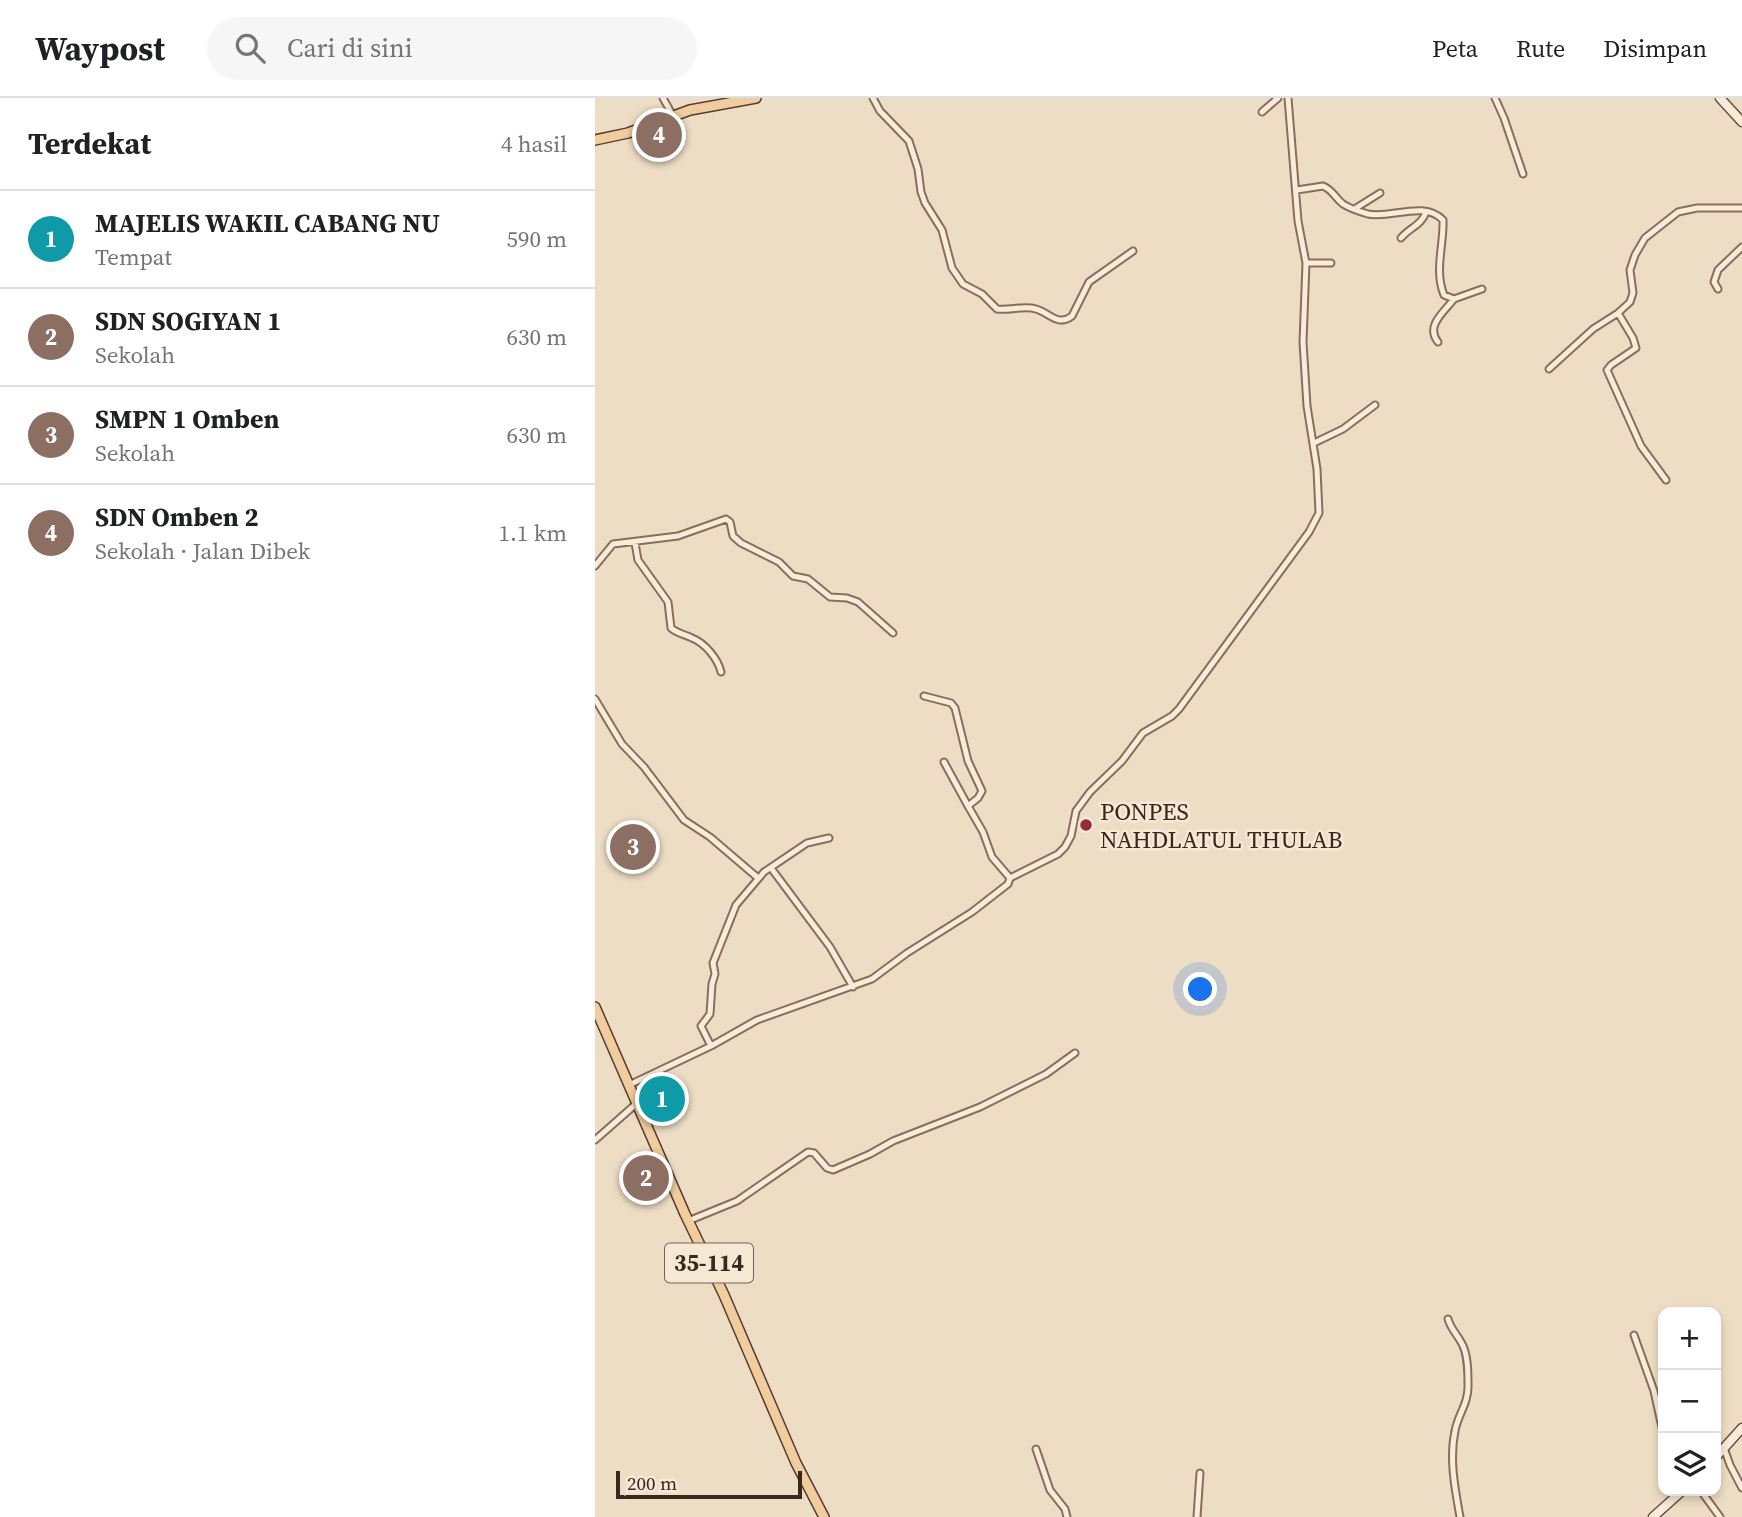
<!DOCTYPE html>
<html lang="id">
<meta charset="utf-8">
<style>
:root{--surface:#fff;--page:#f6f6f6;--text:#202124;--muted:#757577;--line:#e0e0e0;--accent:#982b3b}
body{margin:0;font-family:"Source Serif 4",serif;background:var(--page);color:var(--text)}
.controls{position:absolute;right:21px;bottom:21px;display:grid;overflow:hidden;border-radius:14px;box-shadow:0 4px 10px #0003}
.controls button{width:63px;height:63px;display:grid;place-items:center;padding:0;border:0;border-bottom:2px solid var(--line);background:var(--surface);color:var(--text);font:35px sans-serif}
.scale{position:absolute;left:21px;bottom:18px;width:186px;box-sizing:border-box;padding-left:7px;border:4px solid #3a281f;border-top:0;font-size:19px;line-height:24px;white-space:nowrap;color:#3a281f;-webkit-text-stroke:5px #f6e8d5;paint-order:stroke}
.you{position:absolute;left:606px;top:892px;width:24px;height:24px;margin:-18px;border:5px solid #fff;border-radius:50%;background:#1a73e8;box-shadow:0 0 0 10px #1a73e833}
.badge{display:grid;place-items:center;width:46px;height:46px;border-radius:50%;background:var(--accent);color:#fff;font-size:23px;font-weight:700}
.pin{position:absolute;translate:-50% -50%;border:4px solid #fff;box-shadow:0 2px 7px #0006}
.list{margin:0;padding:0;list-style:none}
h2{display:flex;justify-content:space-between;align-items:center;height:91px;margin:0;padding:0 28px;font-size:30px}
h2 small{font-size:23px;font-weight:400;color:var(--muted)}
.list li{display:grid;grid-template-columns:46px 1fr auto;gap:21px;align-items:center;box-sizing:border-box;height:98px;padding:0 28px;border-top:2px solid var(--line)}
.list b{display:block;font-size:26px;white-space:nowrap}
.list p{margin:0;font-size:23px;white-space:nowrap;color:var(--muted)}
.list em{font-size:23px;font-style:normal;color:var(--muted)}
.icon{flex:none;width:38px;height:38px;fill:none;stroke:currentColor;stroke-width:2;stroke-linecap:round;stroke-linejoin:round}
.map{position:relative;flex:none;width:1147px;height:1419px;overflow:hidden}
header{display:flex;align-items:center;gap:42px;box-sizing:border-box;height:98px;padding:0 35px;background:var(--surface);border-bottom:2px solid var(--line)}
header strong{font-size:33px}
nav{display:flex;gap:38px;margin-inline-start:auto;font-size:24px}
.search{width:490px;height:63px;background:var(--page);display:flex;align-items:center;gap:18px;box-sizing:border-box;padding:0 24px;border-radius:38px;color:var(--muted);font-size:26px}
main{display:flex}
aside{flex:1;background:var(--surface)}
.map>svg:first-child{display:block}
</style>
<header>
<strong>Waypost</strong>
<div class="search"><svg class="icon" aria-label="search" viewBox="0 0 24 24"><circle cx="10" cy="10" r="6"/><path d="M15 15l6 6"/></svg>Cari di sini</div>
<nav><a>Peta</a><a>Rute</a><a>Disimpan</a></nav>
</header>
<main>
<aside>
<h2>Terdekat<small>4 hasil</small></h2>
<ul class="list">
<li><span class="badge" style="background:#0f9aa8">1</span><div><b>MAJELIS WAKIL CABANG NU</b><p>Tempat</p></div><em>590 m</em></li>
<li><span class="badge" style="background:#8d6e63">2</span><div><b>SDN SOGIYAN 1</b><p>Sekolah</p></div><em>630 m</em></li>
<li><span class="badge" style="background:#8d6e63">3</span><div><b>SMPN 1 Omben</b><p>Sekolah</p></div><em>630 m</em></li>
<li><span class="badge" style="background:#8d6e63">4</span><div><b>SDN Omben 2</b><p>Sekolah · Jalan Dibek</p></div><em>1.1 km</em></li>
</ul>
</aside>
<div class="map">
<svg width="1147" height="1419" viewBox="0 0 1147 1419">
<rect width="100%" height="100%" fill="#eeddc5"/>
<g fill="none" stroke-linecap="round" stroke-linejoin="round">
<defs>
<path id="street" d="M 68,0 L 78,18
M 278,0 L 285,13 L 314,43 L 323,71 L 326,94 L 330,105 L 347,132 L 357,170 L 368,186 L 387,196 L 402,211 C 415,213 428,207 441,211 C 455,215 463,229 477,218 L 494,184 L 538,153
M 900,0 L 909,20 L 928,76
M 667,14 L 683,0
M 702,92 L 728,88 C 738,92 740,100 748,106 C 754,110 766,114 773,116 C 796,121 829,102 848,122 C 849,146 839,173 849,197 L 859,201 L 887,191
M 761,110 L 785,95
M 806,140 C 814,130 827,127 831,114
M 711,165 L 736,165
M 1123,191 L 1119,184 L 1123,172 L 1147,149
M 1023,215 L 1038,240 L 1041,250 L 1016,267 L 1012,272 L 1046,348 L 1071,382
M 843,244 C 830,228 849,214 859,201
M 954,271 L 998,231 L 1023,215 L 1035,204 L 1038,195 L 1035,172 L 1040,157 L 1050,140 L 1083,114 L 1102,110 L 1147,110
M 719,345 L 748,331 L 780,307
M 40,445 L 43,462 L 73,504 L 76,530 C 83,536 89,536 97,540 C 110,545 123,561 126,574
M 0,468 L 18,446 L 83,438 L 131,421 L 135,424 L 138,438 L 146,445 L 184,464 L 198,478 L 213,481 L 235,499 L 252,500 L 263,504 L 298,535
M 0,601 L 27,646 L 49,669 L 89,722 L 115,739 L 163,780
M 349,664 L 373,708
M 176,770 L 235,849 L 258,889
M 415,780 L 463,756 L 470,749 L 476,738 L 481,713 L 495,694 L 527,663 L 548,635 L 577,618 L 584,611 L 714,434 L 724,415 L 722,371 L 712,308 L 708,244 L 711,165 L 703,123 L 693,0
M 116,948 L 106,928 L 115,916 L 117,886 L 120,876 L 118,865 L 141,807 L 169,774 L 212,745 L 234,740
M 34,987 L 116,948 L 162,922 L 277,881 L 312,855 L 377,814 L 413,786 L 415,780 L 397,759 L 388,734 L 373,708 L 383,700 L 387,693 L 373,663 L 360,610 L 356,605 L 329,598
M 0,1042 L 41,1006
M 93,1123 L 142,1103 L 213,1054 L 219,1055 L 232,1070 L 238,1072 L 275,1056 L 298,1043 L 385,1009 L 451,976 L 480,955
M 853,1221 C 856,1231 861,1235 866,1244 C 873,1255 873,1274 873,1286 C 874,1305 863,1316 860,1333 C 854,1361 860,1391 865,1419
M 1039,1237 L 1059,1293 L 1068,1334
M 1129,1350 L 1135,1367 L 1147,1390
M 441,1351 L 455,1392 L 470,1411 L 472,1419
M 1106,1393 L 1125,1419
M 602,1419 L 605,1375"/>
<path id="secondary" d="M 1125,0 L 1147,24
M 1121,1359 L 1147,1330
M 1058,1419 L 1087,1393"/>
<path id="primary" d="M 0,42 L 33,35 L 95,12 L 161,0
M 0,909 L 90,1116 L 129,1197 L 201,1365 L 229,1419"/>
</defs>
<use href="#street" stroke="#896e5b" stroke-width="9"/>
<use href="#secondary" stroke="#6b4f3e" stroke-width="11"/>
<use href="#primary" stroke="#573d2f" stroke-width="12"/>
<use href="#street" stroke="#f9ebd9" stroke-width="5"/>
<use href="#secondary" stroke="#f9ebd9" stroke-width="8"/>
<use href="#primary" stroke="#f1cc9e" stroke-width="9"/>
</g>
<circle fill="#982b3b" stroke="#f6e8d5" stroke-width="2.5" cx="491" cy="727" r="7"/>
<g text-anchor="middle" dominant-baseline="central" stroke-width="5" stroke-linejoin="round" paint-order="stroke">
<rect fill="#f6e8d5" stroke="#726256" stroke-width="2" x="70" y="1145.5" width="88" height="39" rx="5"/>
<g font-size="23" font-weight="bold" fill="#3a281f">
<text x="114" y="1165">35-114</text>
</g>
<g font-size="24" fill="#3a281f" stroke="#f6e8d5" text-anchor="start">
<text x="505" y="713">PONPES<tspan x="505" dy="28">NAHDLATUL THULAB</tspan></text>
</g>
</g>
</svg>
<div class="controls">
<button>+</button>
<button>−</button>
<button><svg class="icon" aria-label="layers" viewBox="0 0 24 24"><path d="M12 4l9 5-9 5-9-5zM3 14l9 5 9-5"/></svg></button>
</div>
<div class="scale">200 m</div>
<div class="you"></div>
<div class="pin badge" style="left:67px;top:1001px;background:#0f9aa8">1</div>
<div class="pin badge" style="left:51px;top:1080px;background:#8d6e63">2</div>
<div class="pin badge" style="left:38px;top:749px;background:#8d6e63">3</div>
<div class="pin badge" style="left:64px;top:37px;background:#8d6e63">4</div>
</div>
</main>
